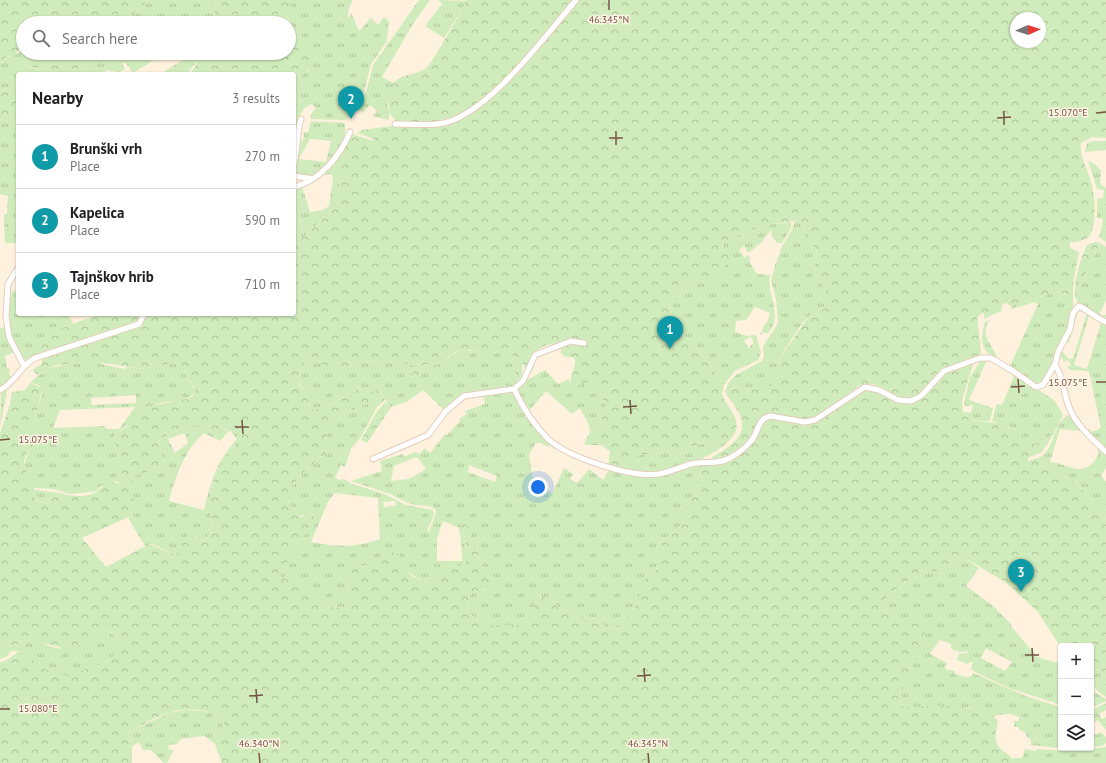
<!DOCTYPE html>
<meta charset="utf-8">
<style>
:root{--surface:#fff;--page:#f2f2f2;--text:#202124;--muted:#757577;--line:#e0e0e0;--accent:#f35c38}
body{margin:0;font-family:"PT Sans",sans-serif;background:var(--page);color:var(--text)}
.controls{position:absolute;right:12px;bottom:12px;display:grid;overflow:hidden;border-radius:4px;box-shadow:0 1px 3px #0004}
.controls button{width:36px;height:36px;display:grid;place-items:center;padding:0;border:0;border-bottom:1px solid var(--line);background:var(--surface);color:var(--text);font:20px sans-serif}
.compass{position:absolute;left:1010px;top:12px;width:36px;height:36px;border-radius:50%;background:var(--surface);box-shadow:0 1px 3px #0004;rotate:87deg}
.you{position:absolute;left:538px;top:487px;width:14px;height:14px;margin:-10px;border:3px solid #fff;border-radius:50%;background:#1a73e8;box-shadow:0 0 0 6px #1a73e833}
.badge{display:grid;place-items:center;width:26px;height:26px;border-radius:50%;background:var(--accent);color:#fff;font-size:13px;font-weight:700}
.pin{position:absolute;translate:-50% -33px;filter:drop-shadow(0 1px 2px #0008)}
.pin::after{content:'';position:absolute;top:21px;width:14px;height:12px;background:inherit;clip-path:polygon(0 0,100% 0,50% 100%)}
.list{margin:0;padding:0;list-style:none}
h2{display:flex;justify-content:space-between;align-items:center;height:52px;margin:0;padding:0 16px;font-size:17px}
h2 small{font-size:13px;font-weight:400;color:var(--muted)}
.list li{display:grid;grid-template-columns:26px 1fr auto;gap:12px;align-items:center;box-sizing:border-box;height:64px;padding:0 16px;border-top:1px solid var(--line)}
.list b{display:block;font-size:15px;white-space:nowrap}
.list p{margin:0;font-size:13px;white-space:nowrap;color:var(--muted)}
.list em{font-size:13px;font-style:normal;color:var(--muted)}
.icon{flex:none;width:22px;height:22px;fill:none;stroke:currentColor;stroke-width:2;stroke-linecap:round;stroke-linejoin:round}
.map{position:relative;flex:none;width:1106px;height:763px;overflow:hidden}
.search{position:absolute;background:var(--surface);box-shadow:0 1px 3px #0004;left:16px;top:16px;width:280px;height:44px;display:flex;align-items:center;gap:10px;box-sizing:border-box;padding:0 14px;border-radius:22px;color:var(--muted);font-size:15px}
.panel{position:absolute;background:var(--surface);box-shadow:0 1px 3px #0004;left:16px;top:72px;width:280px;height:244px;border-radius:4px}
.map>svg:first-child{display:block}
</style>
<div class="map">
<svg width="1106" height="763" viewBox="0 0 1106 763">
<defs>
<pattern id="grass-tufts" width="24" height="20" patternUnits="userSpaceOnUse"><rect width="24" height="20" fill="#d1ecbc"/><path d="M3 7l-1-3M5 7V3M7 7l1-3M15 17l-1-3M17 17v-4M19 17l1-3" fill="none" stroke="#aec29a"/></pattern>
<pattern id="forest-crowns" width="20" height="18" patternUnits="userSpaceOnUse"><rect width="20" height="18" fill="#d1ecbc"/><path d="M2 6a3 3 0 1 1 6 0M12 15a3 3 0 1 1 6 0" fill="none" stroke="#aec29a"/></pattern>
</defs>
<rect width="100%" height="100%" fill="#fef1de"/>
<path fill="url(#grass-tufts)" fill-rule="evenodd" d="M 148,0 L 216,0 L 214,23 L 124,23 Z
M 285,0 L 353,0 L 349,8 L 348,17 L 350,17 L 351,12 L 359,31 L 371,18 L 378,25 L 384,17 L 389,21 L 387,41 L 371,64 L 363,96 L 346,120 L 311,119 L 310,116 L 316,108 L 312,104 C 302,107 300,116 297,125 L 294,128 L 294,77 L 309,70 L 298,38 L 289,32 L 288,15 L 291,9 Z
M 419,0 L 430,0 L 413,24 L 382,77 L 394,83 L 387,105 L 390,114 L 388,120 L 373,116 L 377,111 L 370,105 L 363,113 L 358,109 L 367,89 L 373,65 Z
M 438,0 L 467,1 L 444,38 L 425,26 L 442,4 Z
M 23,48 L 23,53 L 35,53 L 30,60 L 20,62 L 27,67 L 50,70 L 54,71 L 55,74 L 18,74 L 18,86 L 0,91 L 0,62 C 8,56 18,56 23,48 Z
M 100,53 L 165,53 L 133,73 L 125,62 L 122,64 L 125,69 L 120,72 L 106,70 L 103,74 L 75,74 Z
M 181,53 L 204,53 C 200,62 191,65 188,74 L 161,74 L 184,59 Z
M 4,115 L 18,121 L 18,243 L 5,243 L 4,214 L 7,214 L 8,196 L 0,194 L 0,120 Z
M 311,121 L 345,123 L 345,137 L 326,166 L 316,176 L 296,174 L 294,169 L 298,138 L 303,141 L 304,135 L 302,133 L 308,132 ZM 310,139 L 331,141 L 326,162 L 299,159 Z
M 1093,141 L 1106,141 L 1106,150 L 1085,152 L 1087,143 Z
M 1088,161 L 1095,164 L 1101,171 L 1100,184 L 1106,188 L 1106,242 L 1099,237 L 1101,231 L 1103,219 L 1097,218 L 1097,199 L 1103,198 L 1104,190 L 1097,189 Z
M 332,164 L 341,172 L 336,206 L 305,236 L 299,239 L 295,238 L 294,189 L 302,186 L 310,212 L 323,210 L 329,206 L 333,178 L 332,174 L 323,175 Z
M 800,220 L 817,252 L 815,264 L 816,273 L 828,295 L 822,311 C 818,313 811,314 808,317 C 802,322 783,351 780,359 C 778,365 780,371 778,377 C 771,399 743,390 729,382 L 736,375 L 762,361 L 764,356 L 763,346 L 777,325 L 778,321 L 776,299 L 771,280 L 775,266 L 782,246 L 792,230 L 795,221 Z
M 791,222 L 791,228 L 782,243 L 777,243 L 771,235 L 772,231 L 771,230 L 761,243 L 748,253 L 744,246 L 739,250 L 745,258 L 749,255 L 750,263 L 757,274 L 770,275 C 766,295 785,317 767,334 L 764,332 L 760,335 L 765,323 L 767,323 L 770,313 L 755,307 L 746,320 L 736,321 L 735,332 L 747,336 L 756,335 L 761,352 L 758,360 L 735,371 L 724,385 L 693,342 L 675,331 L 669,299 L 689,283 L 716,277 L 722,268 L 723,242 L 764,225 ZM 751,337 L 754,343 L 748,348 L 744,340 Z
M 1100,243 L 1105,247 L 1106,245 L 1106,300 L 1100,313 L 1101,315 L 1106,315 L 1106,318 L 1104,318 L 1079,305 L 1075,296 Z
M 13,291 L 18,291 L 18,314 L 68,314 L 73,323 L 43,340 L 33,357 L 24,360 C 10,351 1,303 13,291 Z
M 1058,291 L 1073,298 C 1076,323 1054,359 1043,383 L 1034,384 L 1010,366 L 1038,304 L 1035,302 L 1012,309 L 1011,306 Z
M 1081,309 L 1090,313 L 1074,365 L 1087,369 L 1101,322 L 1106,324 L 1106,450 L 1086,429 L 1089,429 L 1092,432 L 1101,428 L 1089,371 L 1070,370 L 1067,367 L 1071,365 L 1068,360 L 1064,362 L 1059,354 L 1061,350 L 1069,359 L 1073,358 L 1087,313 L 1078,311 L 1069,343 L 1065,343 L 1072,328 L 1076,310 Z
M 990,320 C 977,336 996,347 997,359 C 980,352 980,338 985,322 Z
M 6,327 L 15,352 L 5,356 L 7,368 L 9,368 L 10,376 L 16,376 L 0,389 L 0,328 Z
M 464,349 L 486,354 L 506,350 L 512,352 L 516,379 L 519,380 L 517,383 L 509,387 L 470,393 L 444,410 L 423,390 L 408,401 L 391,407 L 379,390 L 370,392 L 359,389 L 324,408 L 313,410 L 309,407 L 308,391 L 299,385 C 296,376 302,363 310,357 L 317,361 L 344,368 L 349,368 L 359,362 L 396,361 L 414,366 L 411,379 L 425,364 C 442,369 447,355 464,349 Z
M 531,357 L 534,368 L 526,378 L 527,380 L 545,370 L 558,384 L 569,379 L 570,386 L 593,381 L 606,405 L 598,430 L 590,432 L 589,425 L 580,408 L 572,414 L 546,391 L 529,411 L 521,399 L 520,394 L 518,394 C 518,385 524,378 525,369 L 527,367 Z
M 981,360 L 987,360 L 969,400 L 993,408 L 990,421 C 979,421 969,422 963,412 L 971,413 L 973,405 L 965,406 L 964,403 L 970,377 Z
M 98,362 L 101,362 L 101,364 L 125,369 L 126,367 L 142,369 L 174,363 L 182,369 L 195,391 C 188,404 168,400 156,404 C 150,405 121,430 114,435 L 124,481 L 122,484 L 116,481 L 101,486 L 97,491 L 82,493 L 70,494 L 53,489 L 34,488 L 27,476 L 24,466 L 30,447 L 30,434 L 42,394 L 39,385 L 30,383 C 50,362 70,364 98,362 ZM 136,395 L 136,403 L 92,405 L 91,398 ZM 135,407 L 119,429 L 107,429 L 105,426 L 53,428 L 60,410 Z
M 1015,374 L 1055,401 L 1063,415 L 1053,435 L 1051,435 L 1039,446 C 1031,444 1025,437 1018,432 C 1011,427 1001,423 992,421 L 996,406 L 997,404 L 1002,405 Z
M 4,390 L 7,391 L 0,427 L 1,391 Z
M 512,390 L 556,447 L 555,449 L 550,446 L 548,447 L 541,443 L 536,443 L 529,454 L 532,475 L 552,494 L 564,468 L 573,474 L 570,479 L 577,483 L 589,469 L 603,480 L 609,470 L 639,475 L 692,466 L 703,466 L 684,519 L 678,529 L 658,543 L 656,547 L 661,562 L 659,568 L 649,575 L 646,580 L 637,603 L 626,619 L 611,629 L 598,623 L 592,618 L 584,617 L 563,609 L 540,595 L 524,625 L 487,625 L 469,614 L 468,598 L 472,593 L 486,589 L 487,573 L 479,561 L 476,542 L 461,523 L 467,548 L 467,561 L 458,567 L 438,570 L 439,580 C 424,590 397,563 385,553 L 370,565 L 351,568 L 349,605 L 344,608 L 323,606 L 295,583 L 281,577 L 280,574 L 294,548 L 309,529 L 311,512 L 298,516 C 295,511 289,506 288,500 C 285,486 316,461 326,453 L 327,449 L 326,431 C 336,416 354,408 371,403 L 377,407 L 361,437 L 351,449 L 345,467 L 341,465 L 335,478 L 339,480 L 344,479 L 350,483 L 387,495 L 406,505 L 433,510 L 434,515 L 427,531 L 429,532 L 436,513 L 435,509 L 428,506 L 410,504 L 390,494 L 351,481 L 382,471 L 380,461 L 403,454 L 404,457 L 415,452 L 419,454 L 425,448 L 430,453 L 445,434 L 447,435 L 460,421 L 459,419 L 467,414 L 465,411 L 485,404 L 482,393 ZM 417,457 L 426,469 L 409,479 L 391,481 L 394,466 ZM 469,465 L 497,476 L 495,482 L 468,472 ZM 335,493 L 378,498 L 380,539 C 355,548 337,547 311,542 L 328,502 ZM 395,501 L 396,506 L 384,507 L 383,502 ZM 443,521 L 459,528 L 461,541 L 462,561 L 437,561 L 437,539 Z
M 1068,415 L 1071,416 L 1082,431 L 1060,429 L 1050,462 C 1070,464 1085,480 1098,455 L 1097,445 L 1106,454 L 1106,468 L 1101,475 L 1106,482 L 1106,520 L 1079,485 L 1048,469 L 1038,458 C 1056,450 1052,424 1068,415 Z
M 201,426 L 214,433 L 225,431 L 229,426 L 233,426 L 242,436 C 228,452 212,475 210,497 C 208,515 218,525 204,541 L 193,536 L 176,555 L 152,544 L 145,546 L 128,518 L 131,516 C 134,503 130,489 134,476 L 165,466 L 159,448 L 160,439 L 181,428 ZM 230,430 L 237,439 C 216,462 212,479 204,510 L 169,501 C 175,477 185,449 204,433 L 220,441 ZM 185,433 L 188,443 L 175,453 L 168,439 Z
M 719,440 L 727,443 C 711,457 673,472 652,474 C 646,474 638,472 631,471 L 632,456 L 666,452 Z
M 35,490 L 60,493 L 44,503 L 34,498 L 33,494 Z
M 965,558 L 979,568 L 966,586 L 993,606 L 1011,624 L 1010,625 L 1037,657 L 1061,664 L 1061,705 L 1009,688 L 975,672 L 971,669 L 973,661 L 967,664 L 957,660 L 959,654 L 968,653 L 967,651 L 960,652 L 951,649 L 951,644 L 940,640 L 930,654 L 947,663 L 945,669 L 955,671 L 955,674 L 966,677 L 971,676 L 973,673 L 1028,697 L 1061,707 L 1061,748 L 1078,748 L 1058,748 L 1031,745 L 1031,740 L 1027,737 L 1025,732 L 1019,730 L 1019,728 L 1014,726 L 1014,721 L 1019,721 L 1019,717 L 1010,714 L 996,715 L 995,717 L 969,707 L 904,707 L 900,704 L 899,697 L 908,676 L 911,659 L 916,650 L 925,639 L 903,621 L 891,619 L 887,614 L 885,599 C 896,589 908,579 922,575 C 937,570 943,571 955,559 ZM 986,648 L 1012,662 L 1005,671 L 981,658 Z
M 104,631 L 111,632 L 120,643 L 113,659 L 72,676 C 59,678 45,669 35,663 C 26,658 22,649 11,651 L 6,657 L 0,659 L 0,648 L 25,643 L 31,638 C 37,640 43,644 49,646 C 71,653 86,645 104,631 Z
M 1091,669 L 1100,670 L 1106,676 L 1106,697 C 1094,690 1091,683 1091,669 Z
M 1091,686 L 1096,693 L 1106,699 L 1106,701 L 1091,708 Z
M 1106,703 L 1106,710 L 1099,714 L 1102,719 L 1106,717 L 1106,730 L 1098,720 L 1091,725 L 1091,710 Z
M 186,710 L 216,712 L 223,716 L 224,723 L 215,744 L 204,736 L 181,739 L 177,744 L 168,745 L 169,750 L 174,749 L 167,763 L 164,763 L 151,750 L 143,750 L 139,742 L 132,746 L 127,733 L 169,713 Z
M 1091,731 L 1096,735 L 1100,732 L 1106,737 L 1106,743 L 1102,746 L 1091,747 Z
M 1106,747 L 1106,763 L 1013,763 L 1012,758 L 1022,758 L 1025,749 L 1036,751 L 1037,749 L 1069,751 Z"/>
<path fill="url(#forest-crowns)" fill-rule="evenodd" d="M 0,0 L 148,0 L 124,23 L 23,23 C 23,33 26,47 16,52 L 16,55 L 5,58 L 0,62 Z
M 216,0 L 285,0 L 292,7 L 288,15 L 288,23 L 214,23 Z
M 466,0 L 1106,0 L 1106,138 L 1092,137 L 1081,143 C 1079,156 1088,170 1091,182 C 1095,194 1097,225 1090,235 C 1086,241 1077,242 1070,242 L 1070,248 L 1079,252 L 1073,284 L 1073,298 L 1058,291 L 1011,306 L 1006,303 L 1003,304 L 1001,311 L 984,319 L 984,314 L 982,313 L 977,318 L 981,351 L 980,354 C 967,364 949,364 937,375 C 928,383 920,400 907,399 C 892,397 880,381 864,384 C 853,386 831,413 817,417 C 812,419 805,421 800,420 C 790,419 777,412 767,414 C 756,417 757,431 751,439 C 741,451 728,458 713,460 L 712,457 C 728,448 749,436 740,415 C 736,406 729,400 725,391 L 729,382 L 748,390 L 766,389 L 772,385 L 778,378 L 780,358 L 809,316 L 822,311 L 828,295 L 816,273 L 815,264 L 817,252 L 800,220 L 764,225 L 723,242 L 722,247 L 729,256 L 728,264 L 722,268 L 716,278 L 689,283 L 669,299 L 675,331 L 693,342 L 724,385 L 722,394 C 726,406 742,419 735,433 C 733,437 729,440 727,443 L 719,440 L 666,452 L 633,456 L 631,471 L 608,466 L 610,451 L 601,445 L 586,445 L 584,443 L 590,432 L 598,430 L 606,405 L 593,381 L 571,388 C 568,377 576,370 575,359 L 572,357 L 565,357 L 561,353 L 561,347 C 553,339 535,349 531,357 C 528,362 529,366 525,369 L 523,363 L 522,364 L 522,373 L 519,380 L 516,379 L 512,352 C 504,349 496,353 488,354 C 479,354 471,348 463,350 C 444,353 446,370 425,364 L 421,367 L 416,381 L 411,379 L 414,366 L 396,361 L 359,362 L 349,368 L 344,368 L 321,364 L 310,357 C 302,363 296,376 299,386 L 308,391 L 309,407 L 313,410 L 324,408 L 359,389 L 370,392 L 379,390 L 385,400 L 377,407 L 371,403 C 354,408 336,416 326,431 L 327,449 L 326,453 C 316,461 285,486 288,500 C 289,506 295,511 298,516 L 301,517 L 308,512 L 313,514 C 315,528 300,538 294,549 C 289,558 286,566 280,574 L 281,577 L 303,586 L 323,606 L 344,608 L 349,605 L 351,568 L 370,565 L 385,553 C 406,551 398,559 406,570 C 411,578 430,586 439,580 L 438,570 L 441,568 L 458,567 L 467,561 L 467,548 L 461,522 L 464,520 L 476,542 L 479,561 L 487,573 L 489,583 L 486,589 L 472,593 L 468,598 L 469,614 L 487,625 L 524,625 L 540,595 L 563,609 L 584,617 L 592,618 L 598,623 L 611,629 L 626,619 L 637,603 L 645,580 L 649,575 L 659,568 L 660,562 L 656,547 L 658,543 L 678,529 L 684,519 L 703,466 C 720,467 744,457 753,443 C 757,436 760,428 764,420 C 778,413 798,428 819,420 L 864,389 C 879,386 892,403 907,403 C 926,404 933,379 948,372 C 956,367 965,365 974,361 L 962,400 L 963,412 L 966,416 L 974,421 L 1000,423 L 1017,431 L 1037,446 L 1039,446 L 1051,435 L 1053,435 L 1042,452 L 1028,458 L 1028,461 L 1038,458 L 1048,469 L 1079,485 L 1106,520 L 1106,676 L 1100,670 L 1091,669 L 1091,646 L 1061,646 L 1061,648 L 1038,612 L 1005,582 L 965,558 L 955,559 C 943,571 938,570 922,575 C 908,579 896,589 885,599 L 887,614 L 891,618 L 920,623 L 925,629 L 925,639 L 916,650 L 911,659 L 908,676 L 899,697 L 900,704 L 904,707 C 928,707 982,700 998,721 C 997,727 995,735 996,741 C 998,752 1011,751 1013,763 L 222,763 L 215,744 L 224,723 L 223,716 C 209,709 184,707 169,713 C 154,717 140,727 127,733 L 132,746 L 132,763 L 0,763 L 0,662 L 5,661 L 17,653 L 17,651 L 28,655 L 34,662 L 49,671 L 67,676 L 111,660 L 120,643 L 111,632 L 104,631 L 91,642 L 64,651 L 60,647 L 36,642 L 36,640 L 31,638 L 25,643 L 0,648 L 0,433 L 10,404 L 12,392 L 25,390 L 30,383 L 42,388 L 38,408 L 30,434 L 30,447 L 24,461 L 27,476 L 35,490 L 33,494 L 36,500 L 44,503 L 60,493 C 70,496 84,498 94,493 C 107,487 101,478 122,484 L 124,481 L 113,435 L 126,427 L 135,414 L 144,407 L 187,399 L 193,396 L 195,391 C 194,385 180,367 174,363 L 142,369 L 98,362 L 56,365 L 38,375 L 32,370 L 42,364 L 41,358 L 142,326 L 146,314 L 294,314 L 294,237 L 299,239 L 305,236 L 336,206 L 341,172 L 332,164 L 352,134 L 373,141 L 374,139 L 357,133 L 362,130 L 399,125 L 399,122 C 384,116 386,88 397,80 C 406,73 420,75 428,66 C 433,61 466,4 466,0 ZM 1016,18 L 1040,18 L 1040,42 L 1016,42 ZM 201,426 L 214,433 L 221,434 L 229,426 L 233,426 L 242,436 C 228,452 212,475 210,497 C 208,514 218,525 204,541 L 188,534 L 176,555 L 149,544 L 106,567 L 82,538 L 131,516 C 136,503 130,490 134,476 L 165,466 L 159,448 L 160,439 L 181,428 Z
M 289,27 L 289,32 C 293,36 298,38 302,42 C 314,57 315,72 294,77 L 294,74 L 190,74 L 204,53 L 289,53 Z
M 35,53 L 100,53 L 75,74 L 55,74 L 50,70 L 19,65 L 20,62 L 30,60 Z
M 18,86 L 18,121 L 4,115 L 0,120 L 0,91 Z
M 1095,242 L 1100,243 L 1075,296 C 1074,279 1080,260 1087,245 Z
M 104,314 L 139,314 L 142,317 L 135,323 L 33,357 C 33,335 86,318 104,314 Z
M 386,401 L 391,407 L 367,443 L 361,440 L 376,413 Z"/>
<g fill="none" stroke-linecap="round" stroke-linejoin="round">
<defs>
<path id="street" d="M 395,124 C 410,124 429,126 444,123 C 490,112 545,36 576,0
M 294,164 C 298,149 296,134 301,119
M 294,176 L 313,179
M 294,187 C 320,181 340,156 350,132
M 18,268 L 8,284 L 6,316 L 9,337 L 24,366
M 1106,322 C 1096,318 1089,311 1079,306 L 1073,313 L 1070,329 L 1058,352 L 1055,365 C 1064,378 1063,392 1069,407 C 1075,424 1093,440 1106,452
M 514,389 C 522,406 535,426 548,439 C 569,458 632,478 659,474 C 670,472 681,467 691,464 C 704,461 718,465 730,458 C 737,454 746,447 751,441 C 759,432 757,419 770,416 L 805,422 L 815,420 L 865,387 L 879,390 L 898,400 L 911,401 L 921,396 L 944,371 L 980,358 L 991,358 L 1013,371 L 1036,387 L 1043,385 L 1055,364
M 514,389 L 523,381 L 535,355 L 571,341 L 584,343
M 0,390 C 16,382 20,366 35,358 L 139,324 L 144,314
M 373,459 L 428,435 L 446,411 L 464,396 L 514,389"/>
</defs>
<use href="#street" stroke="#e4cebc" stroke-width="7"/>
<use href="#street" stroke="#fff" stroke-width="5"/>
</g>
<path fill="none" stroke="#755444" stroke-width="1.5" d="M 609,0 L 609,10M 1004,111 L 1004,125M 1096,113 L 1106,112M 997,118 L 1011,117M 616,131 L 616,145M 609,138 L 623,138M 1018,379 L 1019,393M 1096,382 L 1106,382M 1011,387 L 1025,386M 630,400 L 631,414M 623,407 L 637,406M 242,420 L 243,434M 235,427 L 249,427M 0,440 L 10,439M 1032,648 L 1033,662M 1025,655 L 1039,655M 644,668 L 645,682M 637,676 L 651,675M 256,689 L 257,703M 249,696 L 263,695M 0,709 L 10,709M 259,753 L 260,763M 648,753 L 649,763"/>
<g font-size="10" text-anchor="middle" fill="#755444" stroke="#fff4e6" stroke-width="3" stroke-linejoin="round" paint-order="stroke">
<text x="609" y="23">46.345°N</text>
<text x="1068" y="116">15.070°E</text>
<text x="1068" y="386">15.075°E</text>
<text x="38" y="443">15.075°E</text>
<text x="38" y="712">15.080°E</text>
<text x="259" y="747">46.340°N</text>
<text x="648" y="747">46.345°N</text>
</g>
</svg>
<div class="controls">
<button>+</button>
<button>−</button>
<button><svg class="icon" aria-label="layers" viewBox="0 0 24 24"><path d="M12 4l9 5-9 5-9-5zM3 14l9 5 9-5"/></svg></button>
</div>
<svg class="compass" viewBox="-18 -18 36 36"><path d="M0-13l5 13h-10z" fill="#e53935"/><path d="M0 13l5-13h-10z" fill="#757577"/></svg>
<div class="you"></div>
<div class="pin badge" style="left:670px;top:349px;background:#0f9aa8">1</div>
<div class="pin badge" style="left:351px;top:119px;background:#0f9aa8">2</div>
<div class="pin badge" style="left:1021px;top:592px;background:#0f9aa8">3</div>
<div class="search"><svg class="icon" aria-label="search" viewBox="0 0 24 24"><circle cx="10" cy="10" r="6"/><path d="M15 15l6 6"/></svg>Search here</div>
<section class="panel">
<h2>Nearby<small>3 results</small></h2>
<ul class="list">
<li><span class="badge" style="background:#0f9aa8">1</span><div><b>Brunški vrh</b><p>Place</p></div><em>270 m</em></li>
<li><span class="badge" style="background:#0f9aa8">2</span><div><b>Kapelica</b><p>Place</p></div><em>590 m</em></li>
<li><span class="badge" style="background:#0f9aa8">3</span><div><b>Tajnškov hrib</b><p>Place</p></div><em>710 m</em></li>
</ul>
</section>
</div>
